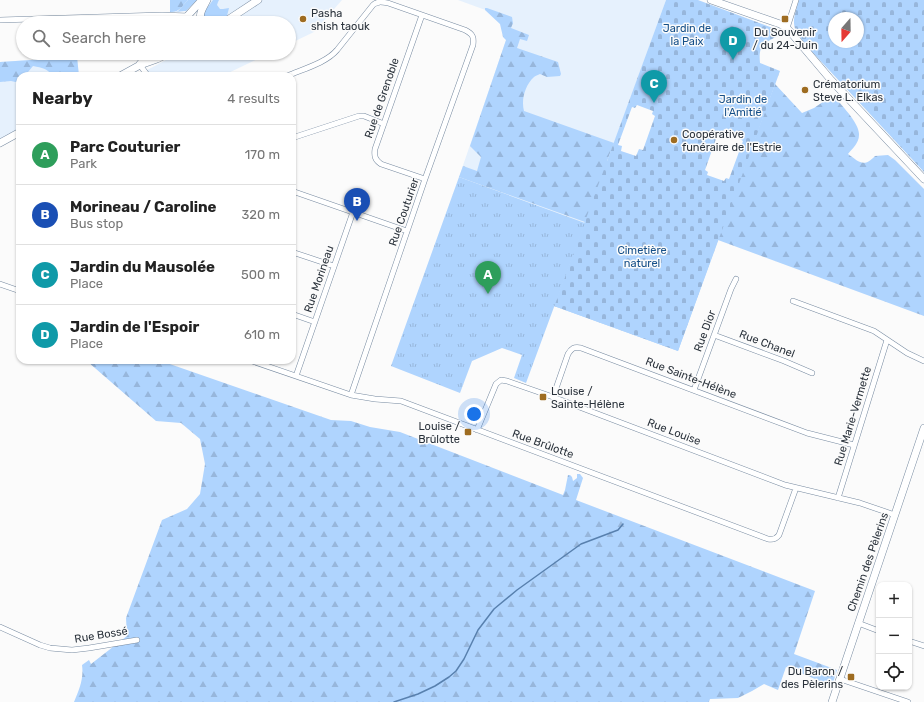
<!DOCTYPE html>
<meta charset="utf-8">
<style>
:root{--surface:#fff;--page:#f2f2f2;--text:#222;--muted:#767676;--line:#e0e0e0;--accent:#2563eb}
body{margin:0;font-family:Rubik,sans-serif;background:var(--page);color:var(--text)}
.controls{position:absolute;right:12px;bottom:12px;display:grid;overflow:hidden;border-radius:8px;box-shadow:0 1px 3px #0004}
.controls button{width:36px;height:36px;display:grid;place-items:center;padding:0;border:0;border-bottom:1px solid var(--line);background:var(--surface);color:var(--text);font:20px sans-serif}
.compass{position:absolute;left:828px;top:12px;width:36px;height:36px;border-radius:50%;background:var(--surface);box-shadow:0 1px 3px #0004;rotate:200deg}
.you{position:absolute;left:474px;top:414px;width:14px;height:14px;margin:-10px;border:3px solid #fff;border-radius:50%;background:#1a73e8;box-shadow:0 0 0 6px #1a73e833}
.badge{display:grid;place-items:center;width:26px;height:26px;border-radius:50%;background:var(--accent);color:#fff;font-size:13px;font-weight:700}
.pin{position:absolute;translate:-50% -33px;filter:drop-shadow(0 1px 2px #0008)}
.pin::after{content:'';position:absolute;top:21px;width:14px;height:12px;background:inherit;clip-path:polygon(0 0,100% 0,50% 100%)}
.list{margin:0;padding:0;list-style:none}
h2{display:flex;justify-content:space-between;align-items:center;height:52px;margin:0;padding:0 16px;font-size:17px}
h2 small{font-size:13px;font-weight:400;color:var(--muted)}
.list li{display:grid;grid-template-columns:26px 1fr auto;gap:12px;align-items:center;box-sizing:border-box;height:60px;padding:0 16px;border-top:1px solid var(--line)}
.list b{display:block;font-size:15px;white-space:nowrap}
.list p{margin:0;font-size:13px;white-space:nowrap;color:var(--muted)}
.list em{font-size:13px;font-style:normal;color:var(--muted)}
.icon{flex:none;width:22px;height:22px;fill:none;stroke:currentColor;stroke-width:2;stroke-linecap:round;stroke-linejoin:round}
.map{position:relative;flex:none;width:924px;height:702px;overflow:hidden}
.search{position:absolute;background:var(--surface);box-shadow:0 1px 3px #0004;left:16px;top:16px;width:280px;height:44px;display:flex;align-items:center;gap:10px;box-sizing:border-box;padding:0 14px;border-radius:22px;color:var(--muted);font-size:15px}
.panel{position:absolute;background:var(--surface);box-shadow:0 1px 3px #0004;left:16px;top:72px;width:280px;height:292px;border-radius:12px}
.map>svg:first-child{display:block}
</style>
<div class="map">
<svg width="924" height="702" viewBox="0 0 924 702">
<defs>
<pattern id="forest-firs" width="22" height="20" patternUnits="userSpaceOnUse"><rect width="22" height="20" fill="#afd4fe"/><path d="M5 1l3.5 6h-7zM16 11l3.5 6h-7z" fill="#97b6db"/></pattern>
<pattern id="cemetery-stones" width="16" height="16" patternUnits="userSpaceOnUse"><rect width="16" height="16" fill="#afd4fe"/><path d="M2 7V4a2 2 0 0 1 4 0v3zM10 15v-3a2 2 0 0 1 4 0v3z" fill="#97b6db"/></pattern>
<pattern id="park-tufts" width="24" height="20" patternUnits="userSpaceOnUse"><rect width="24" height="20" fill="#afd4fe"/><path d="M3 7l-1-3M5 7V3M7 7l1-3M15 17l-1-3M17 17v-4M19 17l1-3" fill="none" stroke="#97b6db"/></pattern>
</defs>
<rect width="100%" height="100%" fill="#fbfbfb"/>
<path fill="#e6f1fd" d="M 207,0 L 342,0 L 314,32 L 289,44 L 289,23 L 203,23 Z
M 458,0 L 666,0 L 585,223 L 459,177 L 513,20 Z
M 179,53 L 270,53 L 222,76 L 136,76 Z
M 77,57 L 79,76 L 20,76 L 20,132 L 0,143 L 0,62 Z"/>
<path fill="#afd4fe" d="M 188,0 L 197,0 L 186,11 L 175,12 L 178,11 Z
M 213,0 L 219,0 L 218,2 L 217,5 L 220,9 L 223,9 L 229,8 L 227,16 L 217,22 L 208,23 L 203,20 L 204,12 Z
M 143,17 L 176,18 L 177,19 L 176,23 L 143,23 Z"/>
<path fill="url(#forest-firs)" d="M 170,0 L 188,0 C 182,6 179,13 170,12 Z
M 485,8 L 487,8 L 512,17 L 513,23 L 511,28 L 529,35 L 527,41 L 520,39 L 517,48 L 558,62 L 561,74 L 560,76 L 547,77 L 540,74 C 538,75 535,76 534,77 C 525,85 521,100 524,111 L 614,143 L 607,161 L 730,206 L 775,84 L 802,113 L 814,108 L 833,95 C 840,104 860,123 859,135 C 859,143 852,149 848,154 C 859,162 864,168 875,156 L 888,155 L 895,160 L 924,189 L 924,316 L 718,240 L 678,351 L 554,306 L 585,222 L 459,177 L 463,166 L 477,171 L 481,157 L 470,146 L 506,40 L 503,37 L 500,24 L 485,10 Z
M 77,57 L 79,76 L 53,76 C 46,68 43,68 33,66 L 28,72 L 17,78 L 20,83 L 11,81 L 0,82 L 0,96 L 0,62 Z
M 88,360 L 155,360 L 164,362 L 331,420 L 351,421 L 370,427 L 400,432 L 563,495 L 565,490 L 568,475 L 570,475 L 572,477 L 573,481 L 577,478 L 577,474 L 580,474 L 583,478 L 576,500 L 815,591 L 794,654 L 837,670 L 832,686 L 786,667 L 778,690 L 764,684 L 752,691 L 738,698 L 710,699 L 709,702 L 74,702 C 79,690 84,679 82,665 L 89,660 L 91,664 L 127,636 L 126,618 L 162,520 L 187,509 L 200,494 L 205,464 L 200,439 L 181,423 L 156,421 L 88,362 Z"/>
<path fill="url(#cemetery-stones)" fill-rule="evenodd" d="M 666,0 L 698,0 L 781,31 L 780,35 C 765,43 758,43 760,63 L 780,71 L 678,351 L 554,306 ZM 637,105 L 653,111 L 652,114 L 655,116 L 643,150 L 639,149 L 636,156 L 621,151 L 622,146 L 618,145 L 632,107 L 635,108 ZM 724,129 L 741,136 L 740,139 L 743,141 L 729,179 L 726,178 L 724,181 L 707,175 L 708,172 L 705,170 L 717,136 L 721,137 Z
M 799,0 L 924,0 L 924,172 L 801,40 C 790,24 794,18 799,0 ZM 834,18 L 858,18 L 858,42 L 834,42 Z"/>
<path fill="url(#park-tufts)" d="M 459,177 L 585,223 L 526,383 L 514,378 L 522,355 L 502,348 L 472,361 L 460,393 L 391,366 Z"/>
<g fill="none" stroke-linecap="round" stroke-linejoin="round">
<path stroke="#5880ae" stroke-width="1.5" d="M 394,702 L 418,694 L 435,686 L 449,677 L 456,671 L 464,659 L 478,630 L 494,609 L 517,590 L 581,544 L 618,530 L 623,524"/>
<defs>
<path id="street" d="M 422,15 L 375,149 C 374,156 375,160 381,164 L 425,179
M 0,20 L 162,15 L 188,16
M 787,28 L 796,0
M 140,65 L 148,76
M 287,76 C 303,69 326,63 337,50 L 373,5 C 377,1 382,2 388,3 L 465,30 C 473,34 474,37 473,45 L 425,179 L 351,395
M 292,138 L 359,116 L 364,116 L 384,124
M 292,191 L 407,231
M 292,252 L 334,266
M 0,284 L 20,291
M 793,301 L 874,331 L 907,353 L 924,361
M 292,314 L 315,322
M 714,335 L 784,361 L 812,373
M 249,360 L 351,395 L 375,399 L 401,401 L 768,539 C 773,540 776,539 779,535 L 796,488
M 296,376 L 353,212
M 694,390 L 731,289 L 736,279
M 553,397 L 568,354 C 571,349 574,346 581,348 L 807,433 L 854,445
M 477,430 L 496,384 L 501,380 L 507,381 L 553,397 L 785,485 L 860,503 L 895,515
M 838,498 L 887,340
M 858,623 L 879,631
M 0,627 L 40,645 L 50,648 L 72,650 L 89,648 L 137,640
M 909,641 L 924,646
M 840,679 L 908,702"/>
<path id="secondary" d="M 711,0 L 780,24 L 787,28 L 831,80 L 924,179
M 181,23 L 202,0
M 203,23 C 197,15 203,8 207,0
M 223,23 L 258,0
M 140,64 L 149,53
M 120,76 L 140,65 L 157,59 L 169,53
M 0,143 L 20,132
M 832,702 L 924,428"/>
</defs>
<use href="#street" stroke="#788ba1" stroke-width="6"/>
<use href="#secondary" stroke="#788ba1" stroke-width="8"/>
<use href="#street" stroke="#fff" stroke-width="5"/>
<use href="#secondary" stroke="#fff" stroke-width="7"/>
</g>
<g fill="#9e6c21" stroke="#fbfbfb" stroke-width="1.5">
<circle cx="303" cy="19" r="4"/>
<rect x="781" y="15" width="8" height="8" rx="2"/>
<circle cx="805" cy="90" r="4"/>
<circle cx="674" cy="140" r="4"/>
<rect x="539" y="393" width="8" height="8" rx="2"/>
<rect x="464" y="428" width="8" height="8" rx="2"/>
<rect x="847" y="673" width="8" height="8" rx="2"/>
</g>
<g text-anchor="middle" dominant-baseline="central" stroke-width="3" stroke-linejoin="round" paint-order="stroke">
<g font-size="11" fill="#2a323b" stroke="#fbfbfb" text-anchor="start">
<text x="311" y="13">Pasha<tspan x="311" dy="13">shish taouk</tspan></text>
<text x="785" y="32" text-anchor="middle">Du Souvenir<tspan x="785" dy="13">/ du 24-Juin</tspan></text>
<text x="813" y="84">Crématorium<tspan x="813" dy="13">Steve L. Elkas</tspan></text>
<text x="682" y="134">Coopérative<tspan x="682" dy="13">funéraire de l'Estrie</tspan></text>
<text x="551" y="391">Louise /<tspan x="551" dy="13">Sainte-Hélène</tspan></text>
<text x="460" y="426" text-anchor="end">Louise /<tspan x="460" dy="13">Brûlotte</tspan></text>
<text x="843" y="671" text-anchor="end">Du Baron /<tspan x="843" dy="13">des Pèlerins</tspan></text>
</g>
<g font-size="11" fill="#154f88" stroke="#fbfbfb">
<text x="687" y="28">Jardin de<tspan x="687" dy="13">la Paix</tspan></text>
<text x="743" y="99">Jardin de<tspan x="743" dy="13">l'Amitié</tspan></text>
<text x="642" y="250">Cimetière<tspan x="642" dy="13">naturel</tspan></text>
</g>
<g font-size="11" fill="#2a323b" stroke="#fbfbfb">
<text transform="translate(382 98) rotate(-71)">Rue de Grenoble</text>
<text transform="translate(404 212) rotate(-71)">Rue Couturier</text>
<text transform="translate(319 279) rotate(-71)">Rue Morineau</text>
<text transform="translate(705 331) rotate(-70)">Rue Dior</text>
<text transform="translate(767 344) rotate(21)">Rue Chanel</text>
<text transform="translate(691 378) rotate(21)">Rue Sainte-Hélène</text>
<text transform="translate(853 416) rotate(-73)">Rue Marie-Vermette</text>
<text transform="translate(674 432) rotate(21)">Rue Louise</text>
<text transform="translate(543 444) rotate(20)">Rue Brûlotte</text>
<text transform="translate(868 562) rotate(-71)">Chemin des Pèlerins</text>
<text transform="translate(101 635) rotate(-9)">Rue Bossé</text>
</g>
</g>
</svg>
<div class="controls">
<button>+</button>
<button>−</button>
<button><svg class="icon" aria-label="locate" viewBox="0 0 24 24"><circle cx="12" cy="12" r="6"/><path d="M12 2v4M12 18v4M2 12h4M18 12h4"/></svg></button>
</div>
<svg class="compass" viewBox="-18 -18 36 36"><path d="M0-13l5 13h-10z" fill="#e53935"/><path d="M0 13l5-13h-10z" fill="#767676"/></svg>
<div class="you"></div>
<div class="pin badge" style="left:488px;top:294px;background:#2e9e5b">A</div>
<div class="pin badge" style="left:357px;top:221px;background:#1a4fb4">B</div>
<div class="pin badge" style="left:654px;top:103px;background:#0f9aa8">C</div>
<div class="pin badge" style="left:733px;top:60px;background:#0f9aa8">D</div>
<div class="search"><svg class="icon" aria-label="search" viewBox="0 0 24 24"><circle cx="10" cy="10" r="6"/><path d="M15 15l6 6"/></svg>Search here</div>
<section class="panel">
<h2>Nearby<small>4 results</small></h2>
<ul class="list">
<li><span class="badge" style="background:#2e9e5b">A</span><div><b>Parc Couturier</b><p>Park</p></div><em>170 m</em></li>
<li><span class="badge" style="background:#1a4fb4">B</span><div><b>Morineau / Caroline</b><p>Bus stop</p></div><em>320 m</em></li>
<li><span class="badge" style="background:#0f9aa8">C</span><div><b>Jardin du Mausolée</b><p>Place</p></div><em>500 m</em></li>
<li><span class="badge" style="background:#0f9aa8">D</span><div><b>Jardin de l'Espoir</b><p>Place</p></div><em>610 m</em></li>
</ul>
</section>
</div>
